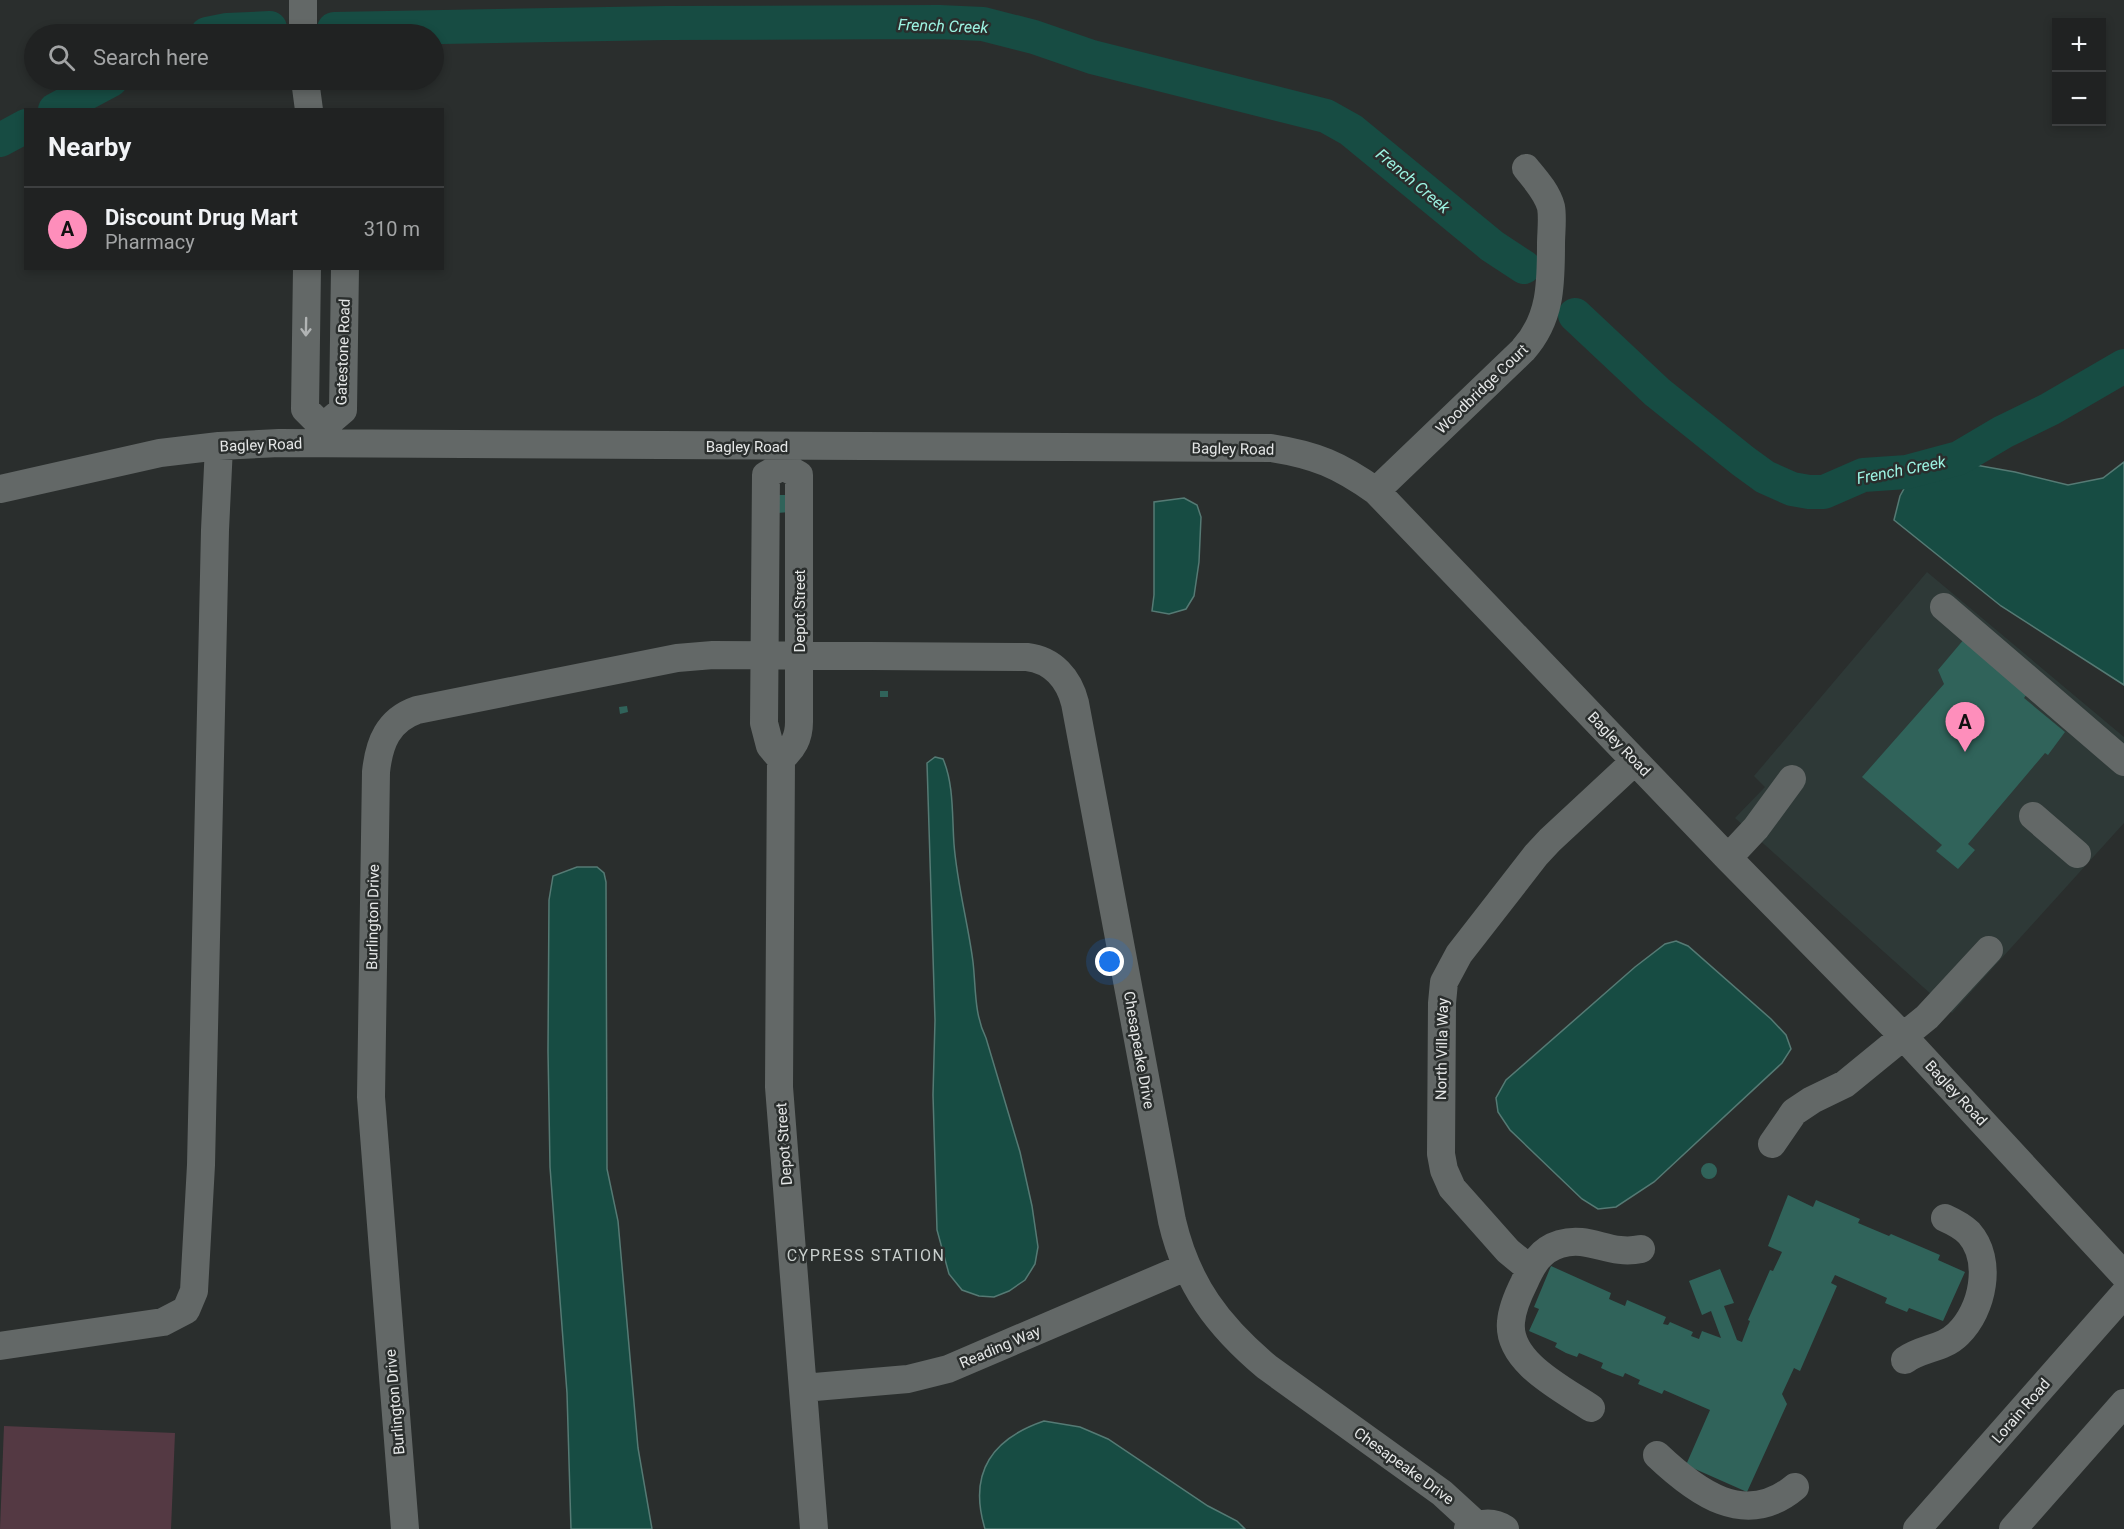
<!DOCTYPE html>
<meta charset="utf-8">
<style>
:root{--surface:#202222;--page:#2d2f2f;--text:#f1f3f6;--muted:#a2a4a5;--line:#3d3f40;--accent:#fe8ebb}
body{margin:0;font-family:Roboto,sans-serif;background:var(--page);color:var(--text)}
.controls{position:absolute;right:18px;top:18px;display:grid;overflow:hidden;border-radius:0px;box-shadow:0 3px 9px #0003}
.controls button{width:54px;height:54px;display:grid;place-items:center;padding:0;border:0;border-bottom:2px solid var(--line);background:var(--surface);color:var(--text);font:30px sans-serif}
.you{position:absolute;left:1110px;top:962px;width:21px;height:21px;margin:-15px;border:4px solid #fff;border-radius:50%;background:#1a73e8;box-shadow:0 0 0 9px #1a73e833}
.badge{display:grid;place-items:center;width:39px;height:39px;border-radius:50%;background:var(--accent);color:#111;font-size:20px;font-weight:700}
.pin{position:absolute;translate:-50% -50px;filter:drop-shadow(0 2px 3px #0008)}
.pin::after{content:'';position:absolute;top:32px;width:21px;height:18px;background:inherit;clip-path:polygon(0 0,100% 0,50% 100%)}
.list{margin:0;padding:0;list-style:none}
h2{display:flex;justify-content:space-between;align-items:center;height:78px;margin:0;padding:0 24px;font-size:26px}
h2 small{font-size:20px;font-weight:400;color:var(--muted)}
.list li{display:grid;grid-template-columns:39px 1fr auto;gap:18px;align-items:center;box-sizing:border-box;height:84px;padding:0 24px;border-top:2px solid var(--line)}
.list b{display:block;font-size:22px;white-space:nowrap}
.list p{margin:0;font-size:20px;white-space:nowrap;color:var(--muted)}
.list em{font-size:20px;font-style:normal;color:var(--muted)}
.icon{flex:none;width:33px;height:33px;fill:none;stroke:currentColor;stroke-width:2;stroke-linecap:round;stroke-linejoin:round}
.map{position:relative;flex:none;width:2124px;height:1529px;overflow:hidden}
.search{position:absolute;background:var(--surface);box-shadow:0 3px 9px #0003;left:24px;top:24px;width:420px;height:66px;display:flex;align-items:center;gap:15px;box-sizing:border-box;padding:0 21px;border-radius:33px;color:var(--muted);font-size:22px}
.panel{position:absolute;background:var(--surface);box-shadow:0 3px 9px #0003;left:24px;top:108px;width:420px;height:162px;border-radius:0px}
.map>svg:first-child{display:block}
</style>
<div class="map">
<svg width="2124" height="1529" viewBox="0 0 2124 1529">
<rect width="100%" height="100%" fill="#2a2e2d"/>
<path fill="#2e3937" d="M 1927,572 L 2124,737 L 2124,823 L 1952,1013 L 1735,818 L 1765,787 L 1754,776 Z"/>
<path fill="#543943" d="M 4,1426 L 175,1433 L 171,1529 L 0,1529 Z"/>
<path fill="#174c43" stroke="#557a74" stroke-width="1.5" d="M 2124,462 L 2124,685 L 2001,606 L 1894,520 L 1900,496 L 1910,478 L 1970,464 L 2015,472 L 2068,485 L 2103,478 Z
M 1184,498 L 1197,505 L 1201,517 L 1199,562 L 1194,596 L 1186,609 L 1169,614 L 1152,611 L 1154,595 L 1154,502 Z
M 935,757 L 943,759 C 954,784 952,817 954,844 C 957,884 968,923 973,962 C 976,988 974,1014 986,1038 L 1020,1152 L 1032,1206 L 1038,1247 L 1035,1264 L 1025,1280 L 1009,1291 L 994,1297 L 979,1296 L 962,1290 L 949,1274 L 937,1230 L 933,1095 L 935,1020 L 927,763 Z
M 577,867 L 597,867 L 604,873 L 606,882 L 607,1169 L 618,1221 L 638,1448 L 652,1529 L 571,1529 L 567,1393 L 550,1167 L 548,1051 L 549,900 L 553,876 Z
M 1676,941 L 1688,946 L 1771,1019 L 1786,1035 L 1791,1049 L 1782,1063 L 1654,1182 L 1616,1207 L 1598,1209 L 1582,1199 L 1510,1130 L 1498,1112 L 1496,1098 L 1506,1080 L 1635,967 L 1665,944 Z
M 1044,1421 L 1080,1427 L 1108,1439 L 1208,1506 L 1237,1521 L 1245,1529 L 985,1529 C 968,1473 991,1439 1044,1421 Z"/>
<g fill="none" stroke-linecap="round" stroke-linejoin="round">
<path stroke="#174c43" stroke-width="34" d="M 334,29 L 665,23 L 939,22 L 983,24 L 1034,37 L 1092,57 L 1326,116 L 1351,130 L 1492,246 L 1524,267
M 207,34 L 227,30 L 270,28
M 55,110 L 111,80
M 0,140 L 26,126
M 1575,315 L 1657,392 L 1743,461 L 1765,477 L 1792,489 L 1809,492 L 1824,492 L 1863,475 L 1907,472 L 1959,458 L 2003,432 L 2050,409 L 2124,366"/>
</g>
<path fill="#30635a" d="M 777,495 L 790,495 L 790,512 L 777,513 Z
M 1965,638 L 2027,694 L 2024,698 L 2065,732 L 2048,755 L 2045,753 L 1968,844 L 1975,850 L 1958,869 L 1936,851 L 1942,845 L 1862,777 L 1944,684 L 1938,670 Z
M 880,691 L 888,691 L 888,697 L 880,697 Z
M 627,706 L 628,712 L 620,714 L 619,707 Z
M1701 1171a8 8 0 1 1 16 0a8 8 0 1 1-16 0Z
M 1788,1195 L 1813,1207 L 1816,1200 L 1860,1219 L 1858,1223 L 1889,1236 L 1891,1234 L 1940,1255 L 1938,1260 L 1965,1272 L 1943,1321 L 1909,1308 L 1907,1312 L 1885,1303 L 1887,1298 L 1835,1275 L 1831,1283 L 1837,1286 L 1800,1371 L 1794,1368 L 1782,1394 L 1787,1404 L 1747,1492 L 1686,1465 L 1710,1410 L 1664,1390 L 1662,1394 L 1638,1384 L 1640,1380 L 1625,1373 L 1623,1377 L 1612,1373 L 1601,1368 L 1603,1363 L 1579,1353 L 1577,1357 L 1566,1353 L 1555,1347 L 1557,1343 L 1529,1331 L 1539,1309 L 1534,1307 L 1551,1266 L 1611,1293 L 1609,1299 L 1625,1306 L 1627,1300 L 1666,1317 L 1663,1324 L 1668,1325 L 1670,1322 L 1693,1332 L 1691,1336 L 1699,1339 L 1702,1331 L 1721,1338 L 1711,1311 L 1702,1315 L 1689,1281 L 1720,1269 L 1734,1303 L 1724,1306 L 1737,1340 L 1742,1342 L 1750,1321 L 1748,1320 L 1770,1270 L 1773,1271 L 1782,1252 L 1768,1246 Z"/>
<g fill="none" stroke-linecap="round" stroke-linejoin="round">
<path stroke="#636867" stroke-width="28" d="M 303,34 L 303,0
M 305,80 L 309,110
M 307,268 L 305,409 L 323,427 L 323,443
M 323,427 L 343,410 L 345,268
M 783,466 L 799,475 L 799,722 C 799,738 793,748 781,759 L 770,746 L 764,723 L 766,475 Z
M 0,489 L 160,453 L 219,446 L 279,443 L 1271,448 C 1316,455 1339,465 1376,491 L 1728,858 L 1903,1036 L 2124,1275
M 1376,491 L 1523,350 C 1551,319 1551,284 1551,244 C 1551,233 1553,218 1551,207 C 1547,192 1535,179 1526,168
M 1944,607 L 2124,762
M 781,759 L 779,1087 L 814,1529
M 2033,816 L 2077,854
M 1728,858 L 1756,828 L 1792,779
M 1772,1144 L 1794,1112 L 1812,1100 L 1845,1084 L 1927,1017 L 1989,950
M 1530,1269 L 1508,1251 L 1452,1188 L 1444,1170 L 1441,1154 L 1442,1003 L 1444,982 L 1459,954 L 1536,855 L 1550,840 L 1635,761
M 0,1346 L 163,1322 L 186,1310 L 194,1291 L 201,1165 L 215,530 L 219,446
M 1905,1360 C 1921,1348 1943,1349 1958,1334 C 1983,1310 1993,1260 1969,1233 C 1962,1226 1954,1222 1945,1218
M 803,1388 L 908,1379 L 948,1369 L 1186,1267
M 1591,1408 C 1563,1389 1507,1362 1511,1322 C 1512,1308 1518,1295 1524,1283 C 1532,1265 1540,1250 1560,1244 C 1590,1235 1609,1256 1641,1249
M 1657,1455 C 1696,1492 1745,1529 1795,1487
M 405,1529 L 371,1097 L 376,772 C 379,743 388,720 417,710 L 677,658 L 713,655 L 1027,657 C 1053,660 1069,679 1075,703 L 1172,1221 C 1187,1285 1218,1326 1267,1367 L 1442,1493 L 1477,1525
M 1468,1529 C 1480,1523 1493,1521 1505,1529
M 1917,1529 L 2124,1294
M 2013,1529 L 2124,1403"/>
</g>
<defs><path id="oneway-shaft" d="M-6 0H5M1.5-3L5.5 0L1.5 3" fill="none" stroke-width="1.6" stroke-linecap="round" stroke-linejoin="round" transform="scale(1.5)"/></defs>
<use stroke="#b1b4b4" href="#oneway-shaft" transform="translate(306 327) rotate(91)"/>
<g text-anchor="middle" dominant-baseline="central" stroke-width="5" stroke-linejoin="round" paint-order="stroke">
<g font-size="15" fill="#e5e7e7" stroke="#2a2e2d">
<text transform="translate(343 352) rotate(-88)">Gatestone Road</text>
<text transform="translate(1482 389) rotate(-44)">Woodbridge Court</text>
<text transform="translate(261 445) rotate(-2)">Bagley Road</text>
<text x="747" y="447">Bagley Road</text>
<text transform="translate(1233 449) rotate(1)">Bagley Road</text>
<text transform="translate(800 611) rotate(-90)">Depot Street</text>
<text transform="translate(1619 744) rotate(46)">Bagley Road</text>
<text transform="translate(373 917) rotate(-89)">Burlington Drive</text>
<text transform="translate(1442 1049) rotate(-89)">North Villa Way</text>
<text transform="translate(1139 1050) rotate(80)">Chesapeake Drive</text>
<text transform="translate(1956 1093) rotate(47)">Bagley Road</text>
<text transform="translate(784 1144) rotate(-94)">Depot Street</text>
<text transform="translate(1000 1347) rotate(-23)">Reading Way</text>
<text transform="translate(395 1402) rotate(-95)">Burlington Drive</text>
<text transform="translate(2021 1411) rotate(-49)">Lorain Road</text>
<text transform="translate(1404 1466) rotate(36)">Chesapeake Drive</text>
</g>
<g font-size="16" font-style="italic" fill="#9cf3e2" stroke="#2a2e2d">
<text transform="translate(943 26) rotate(2)">French Creek</text>
<text transform="translate(1413 181) rotate(40)">French Creek</text>
<text transform="translate(1901 470) rotate(-11)">French Creek</text>
</g>
<g font-size="16" letter-spacing="1.5" fill="#c9cfcd" stroke="#2a2e2d">
<text x="866" y="1255">CYPRESS STATION</text>
</g>
</g>
</svg>
<div class="controls">
<button>+</button>
<button>−</button>
</div>
<div class="you"></div>
<div class="pin badge" style="left:1965px;top:752px">A</div>
<div class="search"><svg class="icon" aria-label="search" viewBox="0 0 24 24"><circle cx="10" cy="10" r="6"/><path d="M15 15l6 6"/></svg>Search here</div>
<section class="panel">
<h2>Nearby<small></small></h2>
<ul class="list">
<li><span class="badge">A</span><div><b>Discount Drug Mart</b><p>Pharmacy</p></div><em>310 m</em></li>
</ul>
</section>
</div>
